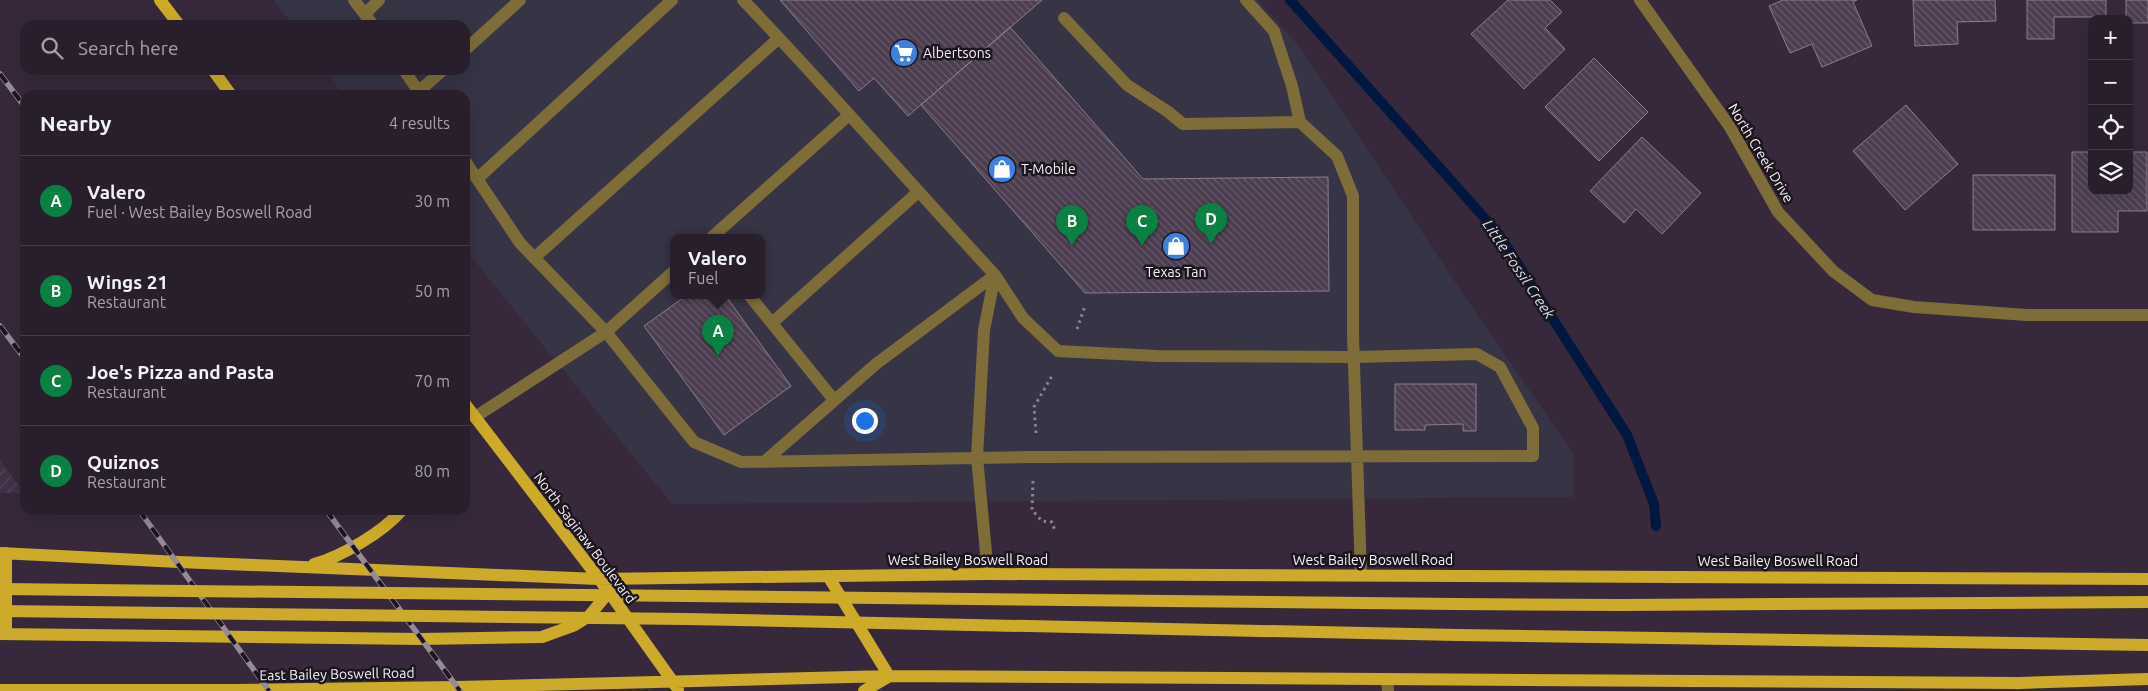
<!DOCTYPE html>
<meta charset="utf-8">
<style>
:root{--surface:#291f2c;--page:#352c38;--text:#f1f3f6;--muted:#a5a2a9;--line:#453d48;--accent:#0b8043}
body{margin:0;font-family:Ubuntu,sans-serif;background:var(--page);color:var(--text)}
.controls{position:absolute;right:15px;top:15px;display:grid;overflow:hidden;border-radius:10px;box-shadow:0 5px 20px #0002}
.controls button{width:45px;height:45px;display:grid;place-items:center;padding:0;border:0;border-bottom:1px solid var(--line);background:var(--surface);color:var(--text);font:25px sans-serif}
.you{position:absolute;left:864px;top:420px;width:18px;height:18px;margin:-12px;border:4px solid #fff;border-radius:50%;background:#1a73e8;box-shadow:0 0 0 8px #1a73e833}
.badge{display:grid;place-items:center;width:32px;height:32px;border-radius:50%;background:var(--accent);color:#fff;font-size:16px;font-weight:700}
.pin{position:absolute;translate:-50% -41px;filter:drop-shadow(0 1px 2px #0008)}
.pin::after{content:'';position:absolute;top:26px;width:18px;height:15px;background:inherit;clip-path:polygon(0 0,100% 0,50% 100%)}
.popup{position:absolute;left:670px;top:234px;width:95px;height:65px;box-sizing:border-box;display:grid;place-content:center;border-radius:10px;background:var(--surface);filter:drop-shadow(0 1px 4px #0005);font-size:16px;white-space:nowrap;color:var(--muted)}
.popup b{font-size:19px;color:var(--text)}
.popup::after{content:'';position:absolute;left:50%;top:100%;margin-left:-10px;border:10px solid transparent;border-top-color:var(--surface)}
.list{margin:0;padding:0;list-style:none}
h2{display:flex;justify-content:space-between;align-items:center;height:65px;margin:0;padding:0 20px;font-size:21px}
h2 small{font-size:16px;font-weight:400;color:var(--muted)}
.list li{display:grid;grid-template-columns:32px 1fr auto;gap:15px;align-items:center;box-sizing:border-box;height:90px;padding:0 20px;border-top:1px solid var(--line)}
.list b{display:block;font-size:19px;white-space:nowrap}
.list p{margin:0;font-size:16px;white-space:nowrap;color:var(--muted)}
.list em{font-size:16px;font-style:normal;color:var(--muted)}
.icon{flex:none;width:28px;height:28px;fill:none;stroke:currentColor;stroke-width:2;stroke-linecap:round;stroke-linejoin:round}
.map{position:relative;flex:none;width:2148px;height:691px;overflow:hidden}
.search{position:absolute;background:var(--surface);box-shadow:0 5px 20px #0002;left:20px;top:20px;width:450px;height:55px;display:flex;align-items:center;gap:12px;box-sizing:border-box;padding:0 18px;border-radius:15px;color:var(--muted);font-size:19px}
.panel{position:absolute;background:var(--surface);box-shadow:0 5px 20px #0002;left:20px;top:90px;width:450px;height:425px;border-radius:15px}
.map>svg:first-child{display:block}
</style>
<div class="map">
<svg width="2148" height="691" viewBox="0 0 2148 691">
<defs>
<pattern id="industrial-furrows" width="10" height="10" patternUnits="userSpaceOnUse" patternTransform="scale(1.25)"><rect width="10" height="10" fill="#423047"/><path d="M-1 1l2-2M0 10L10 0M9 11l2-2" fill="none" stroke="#554459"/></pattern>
<pattern id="building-back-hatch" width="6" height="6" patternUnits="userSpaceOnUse" patternTransform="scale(1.25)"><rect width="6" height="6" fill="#4c3e50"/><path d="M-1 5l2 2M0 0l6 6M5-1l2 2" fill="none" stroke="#675a6a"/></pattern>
</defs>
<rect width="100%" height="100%" fill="#37293b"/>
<path fill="#363445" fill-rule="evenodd" d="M 274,0 L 1258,0 L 1298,45 L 1463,294 L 1573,453 L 1573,497 L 672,504 L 465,249 L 465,95 L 343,95 L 325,70 L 465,70 L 465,25 L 292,25 ZM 674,237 L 762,237 L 762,295 L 674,295 Z"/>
<path fill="url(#industrial-furrows)" d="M 0,461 L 25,493 L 0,493 Z"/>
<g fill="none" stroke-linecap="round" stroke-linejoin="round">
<path stroke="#001840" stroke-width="10" d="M 1290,0 L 1498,233 L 1627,435 L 1654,504 L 1656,526"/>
</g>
<path fill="url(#building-back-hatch)" stroke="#8c7c91" d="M 780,0 L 1042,0 L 908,116 L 874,78 L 859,91 Z
M 1508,0 L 1550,0 L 1562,12 L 1545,28 L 1565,49 L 1524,89 L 1471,34 Z
M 1783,0 L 1857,0 L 1853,2 L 1872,46 L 1822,67 L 1812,44 L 1790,53 L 1769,6 Z
M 1913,0 L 1995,0 L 1996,21 L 1957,22 L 1958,44 L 1915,46 Z
M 2027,0 L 2106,0 L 2106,17 L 2054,17 L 2054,39 L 2027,39 Z
M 2126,0 L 2148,0 L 2148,23 L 2129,23 L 2129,19 L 2126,19 Z
M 1010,27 L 1143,179 L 1328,177 L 1329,291 L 1085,293 L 921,105 Z
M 1594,58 L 1648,112 L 1599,161 L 1545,107 Z
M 1906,105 L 1958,164 L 1905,210 L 1853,151 Z
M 1642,137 L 1701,193 L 1662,234 L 1636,209 L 1624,223 L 1590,191 Z
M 2072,152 L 2092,152 L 2092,191 L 2129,191 L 2129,152 L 2147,152 L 2147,211 L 2118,211 L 2118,232 L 2072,232 Z
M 1973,175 L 2055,175 L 2055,230 L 1973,230 Z
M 687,295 L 725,295 L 791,386 L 724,435 L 644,326 Z
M 1395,384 L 1476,384 L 1476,431 L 1463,431 L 1463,424 L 1425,425 L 1425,430 L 1395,430 Z"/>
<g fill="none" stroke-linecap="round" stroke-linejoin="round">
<path stroke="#8e8292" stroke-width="3" stroke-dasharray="2.5 4" stroke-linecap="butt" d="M 1077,329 L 1085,306
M 1036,433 L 1034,407 L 1053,374
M 1033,481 L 1032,510 L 1042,521 L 1052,522 L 1055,531"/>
<path stroke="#7e6d38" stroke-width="12" d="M 354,0 L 373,25
M 743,0 C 829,89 910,184 995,275 L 876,364 L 764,462
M 1246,0 L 1274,31 L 1292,86 L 1300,122 L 1337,156 L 1353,196 L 1353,335 L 1361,575
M 1640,0 L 1730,127 L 1778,212 L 1833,271 L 1872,300 L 1914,307 L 2027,315 L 2148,315
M 365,14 L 379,0
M 1064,18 L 1127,85 L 1167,111 L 1183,124 L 1300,122
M 465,50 L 520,0
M 404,70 L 421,95
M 418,92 L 443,70
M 465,161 L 520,243 L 606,332 L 475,417
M 477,179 L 672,0
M 712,237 L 849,115
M 534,258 L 779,38
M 674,271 L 606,332 L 694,442 L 741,462 L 1034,457 L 1533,456 L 1533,428 L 1500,367 L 1477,354 L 1354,357 L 1158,356 L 1058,351 L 1023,318 L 995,275
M 749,295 L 834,400
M 772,323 L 917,193
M 988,574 L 977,457 L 984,330 L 995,275
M 1387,680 L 1388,691"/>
<path stroke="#cdaa29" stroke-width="12" d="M 160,0 L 179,25
M 213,70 L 231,95
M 465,404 L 609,592 L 678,689
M 0,553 L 179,562 L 598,579 L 988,574 L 2148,579
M 6,553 L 6,634
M 314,564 C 341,557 383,532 402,510
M 828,576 L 889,676
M 1456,604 L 1621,605 L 2148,602
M 0,634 L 422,639 L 542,637 L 575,625 L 589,616 L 609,592
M 1458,635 L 2148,645
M 0,690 L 234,690 L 457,687 L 889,676 L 2019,683 L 2148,679
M 864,691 L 888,677"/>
<defs>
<path id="rail" d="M 0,74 L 25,107
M 0,326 L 25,359
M 139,510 L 269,691
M 326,510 L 460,691"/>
</defs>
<use href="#rail" stroke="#958a99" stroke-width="5.5"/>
<use href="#rail" stroke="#1b151c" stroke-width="4" stroke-dasharray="11" stroke-linecap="butt"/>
<path stroke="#cdaa29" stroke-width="12" d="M 0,589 L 1456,604
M 0,611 L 686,619 L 1458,635"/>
</g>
<defs>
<symbol id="supermarket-disc" viewBox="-11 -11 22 22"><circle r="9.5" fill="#3f7fe0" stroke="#1b151c"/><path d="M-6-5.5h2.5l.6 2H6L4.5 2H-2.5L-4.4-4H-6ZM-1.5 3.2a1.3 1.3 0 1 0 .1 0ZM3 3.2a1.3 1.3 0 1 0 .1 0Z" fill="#fff"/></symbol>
<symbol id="shop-disc" viewBox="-11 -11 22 22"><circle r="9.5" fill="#3f7fe0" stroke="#1b151c"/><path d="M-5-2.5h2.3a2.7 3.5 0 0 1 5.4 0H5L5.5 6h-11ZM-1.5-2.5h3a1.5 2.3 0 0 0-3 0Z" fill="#fff"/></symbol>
</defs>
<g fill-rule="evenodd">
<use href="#supermarket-disc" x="888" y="37" width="32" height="32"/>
<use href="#shop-disc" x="986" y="153" width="32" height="32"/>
<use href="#shop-disc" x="1160" y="230" width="32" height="32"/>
</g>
<g text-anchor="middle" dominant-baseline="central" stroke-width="5" stroke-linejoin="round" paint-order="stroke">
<g font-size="14" fill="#f9f0fc" stroke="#1b151c" text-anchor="start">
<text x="923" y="53">Albertsons</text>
<text x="1021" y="169">T-Mobile</text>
<text x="1176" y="272" text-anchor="middle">Texas Tan</text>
</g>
<g font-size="14" fill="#f9f0fc" stroke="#1b151c">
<text transform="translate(1761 153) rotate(59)">North Creek Drive</text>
<text transform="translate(585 538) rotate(53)">North Saginaw Boulevard</text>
<text x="968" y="560">West Bailey Boswell Road</text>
<text x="1373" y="560">West Bailey Boswell Road</text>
<text x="1778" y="561">West Bailey Boswell Road</text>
<text transform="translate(337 674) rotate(-1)">East Bailey Boswell Road</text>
</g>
<g font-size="15" font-style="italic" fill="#d2dff0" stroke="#1b151c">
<text transform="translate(1519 269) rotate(56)">Little Fossil Creek</text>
</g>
</g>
</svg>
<div class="controls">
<button>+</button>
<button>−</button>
<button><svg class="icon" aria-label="locate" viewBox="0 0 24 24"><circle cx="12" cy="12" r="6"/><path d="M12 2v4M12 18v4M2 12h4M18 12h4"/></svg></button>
<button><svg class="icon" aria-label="layers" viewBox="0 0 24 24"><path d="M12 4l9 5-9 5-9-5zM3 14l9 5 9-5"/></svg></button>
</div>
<div class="you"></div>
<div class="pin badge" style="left:718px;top:356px">A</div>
<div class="popup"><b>Valero</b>Fuel</div>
<div class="pin badge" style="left:1072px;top:246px">B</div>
<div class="pin badge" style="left:1142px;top:246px">C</div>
<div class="pin badge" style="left:1211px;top:244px">D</div>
<div class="search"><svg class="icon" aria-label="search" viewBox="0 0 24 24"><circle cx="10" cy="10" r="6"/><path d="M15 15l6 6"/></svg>Search here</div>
<section class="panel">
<h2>Nearby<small>4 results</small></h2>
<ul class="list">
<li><span class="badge">A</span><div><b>Valero</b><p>Fuel · West Bailey Boswell Road</p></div><em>30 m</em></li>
<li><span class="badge">B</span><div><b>Wings 21</b><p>Restaurant</p></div><em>50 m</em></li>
<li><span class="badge">C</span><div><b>Joe's Pizza and Pasta</b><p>Restaurant</p></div><em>70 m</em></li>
<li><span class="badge">D</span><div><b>Quiznos</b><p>Restaurant</p></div><em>80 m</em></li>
</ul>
</section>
</div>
